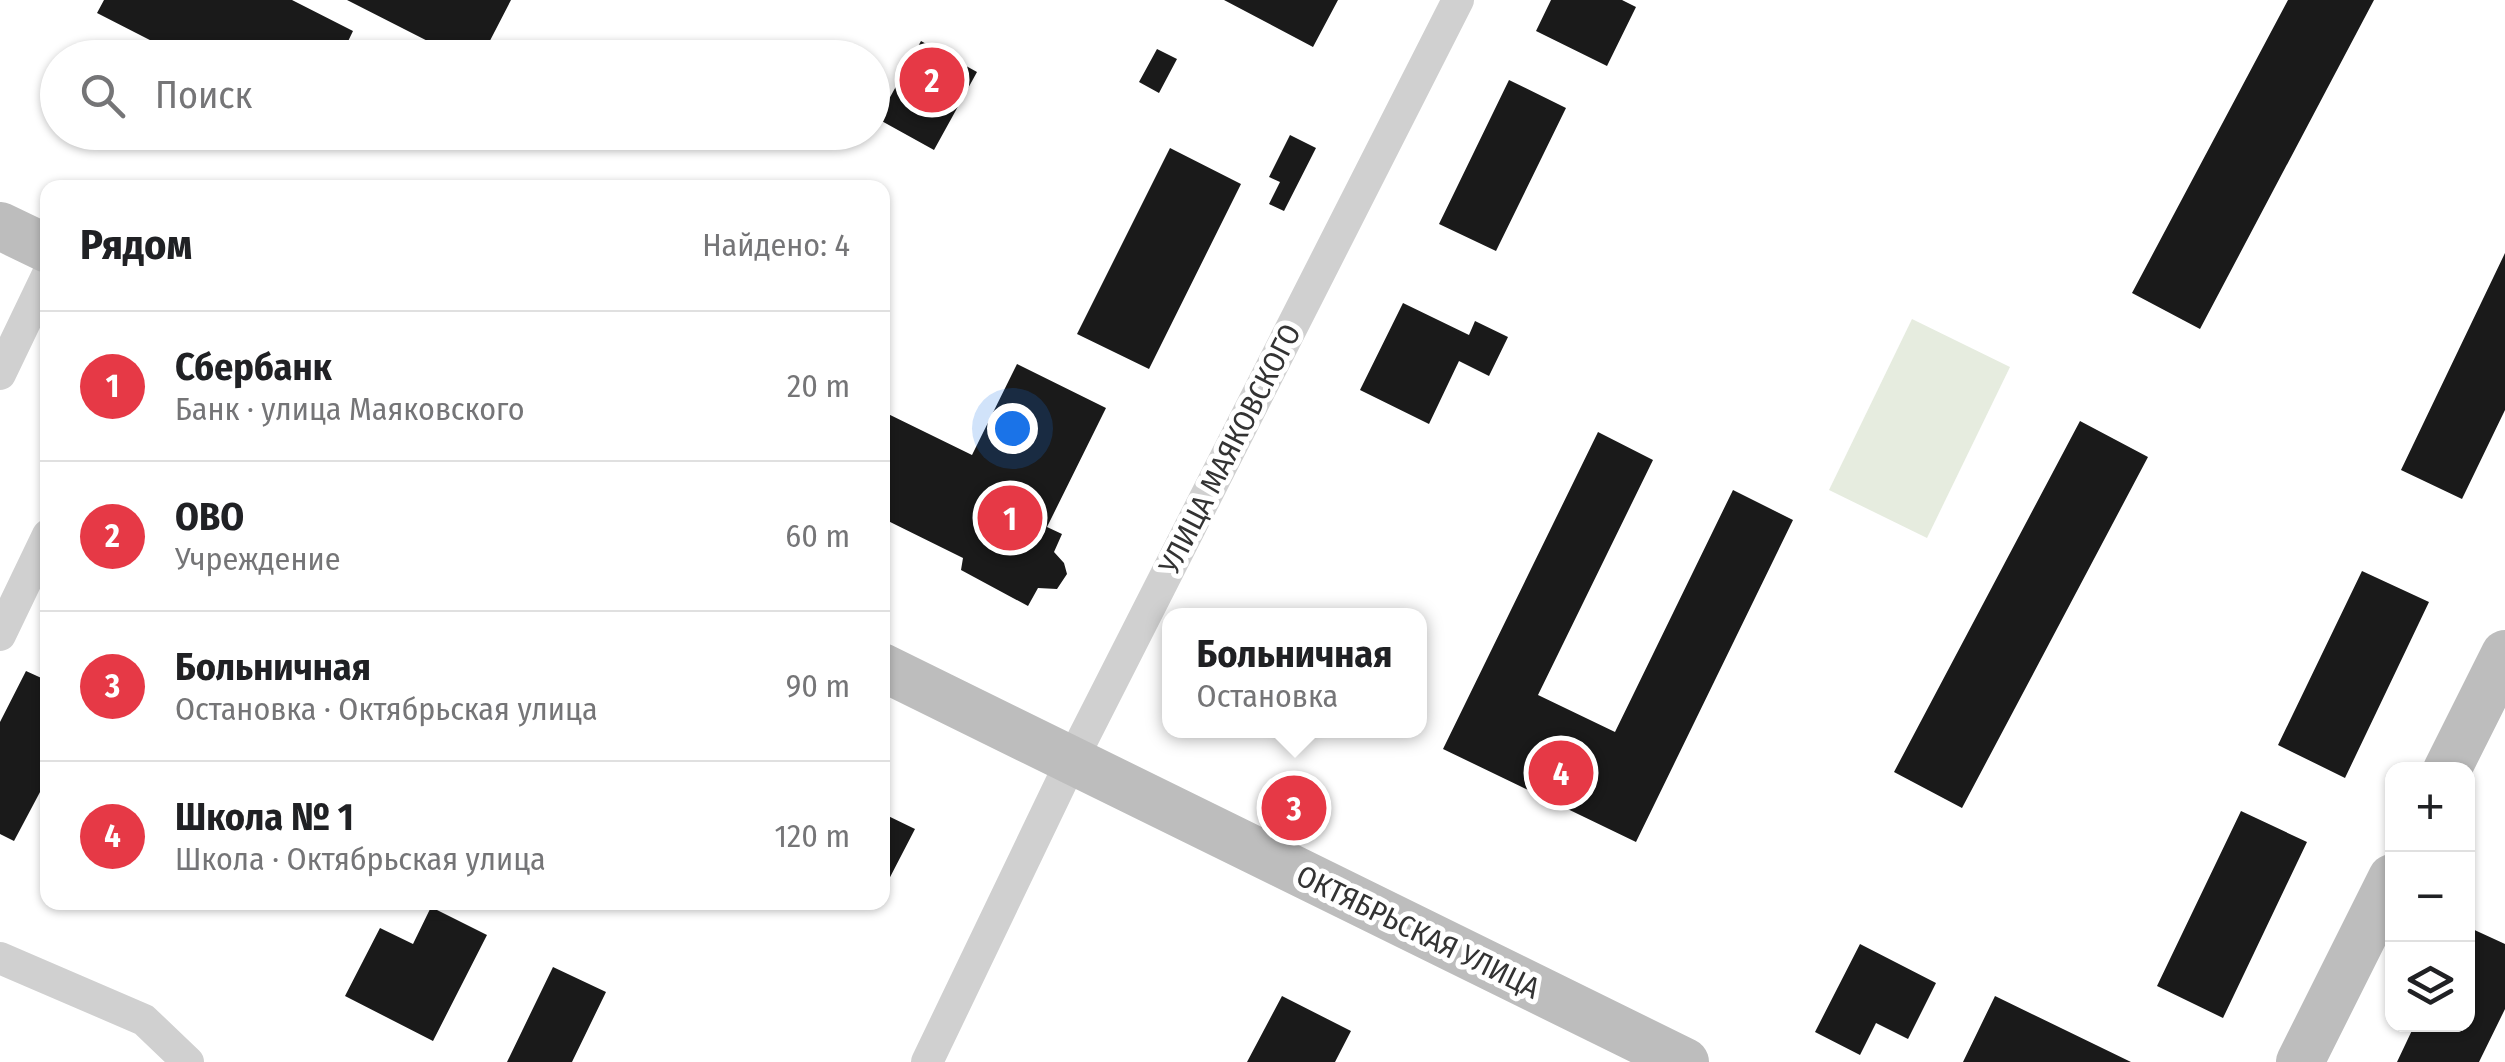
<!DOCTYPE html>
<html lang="ru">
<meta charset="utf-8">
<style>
:root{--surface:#fff;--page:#f2f2f2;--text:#202124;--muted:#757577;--line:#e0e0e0;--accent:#e63946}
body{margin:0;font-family:"Fira Sans Condensed",sans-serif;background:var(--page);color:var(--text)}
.controls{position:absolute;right:30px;bottom:30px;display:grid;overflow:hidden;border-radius:20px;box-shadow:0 2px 8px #0004}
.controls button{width:90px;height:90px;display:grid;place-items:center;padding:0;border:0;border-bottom:2px solid var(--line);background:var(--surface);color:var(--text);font:50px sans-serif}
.you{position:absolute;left:1012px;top:428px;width:35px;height:35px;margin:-25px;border:8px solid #fff;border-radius:50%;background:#1a73e8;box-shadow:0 0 0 15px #1a73e833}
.badge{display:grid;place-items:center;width:65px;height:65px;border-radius:50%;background:var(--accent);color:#fff;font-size:32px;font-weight:700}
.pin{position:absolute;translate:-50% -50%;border:5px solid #fff;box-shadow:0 2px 10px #0006}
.popup{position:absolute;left:1162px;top:608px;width:265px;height:130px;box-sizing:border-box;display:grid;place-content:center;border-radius:20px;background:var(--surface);filter:drop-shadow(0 2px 8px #0005);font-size:32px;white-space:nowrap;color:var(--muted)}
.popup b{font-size:38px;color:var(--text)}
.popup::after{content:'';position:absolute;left:50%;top:100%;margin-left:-20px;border:20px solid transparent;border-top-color:var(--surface)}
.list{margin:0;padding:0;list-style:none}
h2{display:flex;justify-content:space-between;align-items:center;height:130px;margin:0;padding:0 40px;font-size:42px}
h2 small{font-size:32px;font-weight:400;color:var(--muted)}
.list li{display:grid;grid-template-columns:65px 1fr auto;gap:30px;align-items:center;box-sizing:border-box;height:150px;padding:0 40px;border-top:2px solid var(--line)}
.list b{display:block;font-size:38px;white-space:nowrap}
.list p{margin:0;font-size:32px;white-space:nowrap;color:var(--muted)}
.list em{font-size:32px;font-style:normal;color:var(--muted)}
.icon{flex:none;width:55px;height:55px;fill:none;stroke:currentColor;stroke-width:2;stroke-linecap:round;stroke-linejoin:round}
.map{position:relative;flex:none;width:2505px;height:1062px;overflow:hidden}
.search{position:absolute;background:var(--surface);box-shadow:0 2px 8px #0004;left:40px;top:40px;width:850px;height:110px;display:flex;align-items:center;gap:25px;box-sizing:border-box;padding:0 35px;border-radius:55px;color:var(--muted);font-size:38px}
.panel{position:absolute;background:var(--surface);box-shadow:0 2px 8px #0004;left:40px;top:180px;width:850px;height:730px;border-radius:20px}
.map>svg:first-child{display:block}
</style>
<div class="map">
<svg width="2505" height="1062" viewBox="0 0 2505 1062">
<rect width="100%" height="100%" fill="#fff"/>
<path fill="#e6ecdf" d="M 1912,319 L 2010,367 L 1927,538 L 1829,490 Z"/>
<path fill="#1a1a1a" d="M 104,0 L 292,0 L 353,31 L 340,58 L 185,58 L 97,13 Z
M 347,0 L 511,0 L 481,58 L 461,58 Z
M 1224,0 L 1338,0 L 1313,47 Z
M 1551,0 L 1622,0 L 1636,7 L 1607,66 L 1536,31 Z
M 2288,0 L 2374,0 L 2200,329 L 2132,293 Z
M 921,41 L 977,72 L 934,150 L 878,119 Z
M 1157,49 L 1177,59 L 1159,93 L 1139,82 Z
M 1509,80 L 1566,108 L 1496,251 L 1439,224 Z
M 1290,135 L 1316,148 L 1284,211 L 1269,204 L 1280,182 L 1269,177 Z
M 1170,148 L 1241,184 L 1149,369 L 1077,334 Z
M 2505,253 L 2505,410 L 2462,499 L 2401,470 Z
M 1403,303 L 1469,335 L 1475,321 L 1508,337 L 1489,376 L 1459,361 L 1429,424 L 1360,390 Z
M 1017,364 L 1106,408 L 1047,527 L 1062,534 L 1054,552 L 1064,563 L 1067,574 L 1057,589 L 1038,588 L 1028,606 L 961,570 L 963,558 L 882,518 L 882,411 L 972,455 Z
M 2080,421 L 2148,457 L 1962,808 L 1894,772 Z
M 1598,432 L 1653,460 L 1538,695 L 1615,732 L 1733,490 L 1793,520 L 1636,842 L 1443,749 Z
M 2362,571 L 2429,602 L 2345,778 L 2278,745 Z
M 26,671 L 48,681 L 45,690 L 48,691 L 48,777 L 14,841 L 0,834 L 0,722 Z
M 2241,811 L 2307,842 L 2223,1018 L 2157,986 Z
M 882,813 L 915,829 L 887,883 L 882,881 Z
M 431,907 L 487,935 L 433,1041 L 345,996 L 380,928 L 413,944 Z
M 2468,927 L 2505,944 L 2505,1009 L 2479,1062 L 2397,1062 L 2415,1024 L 2468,1024 Z
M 1860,944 L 1936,983 L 1908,1039 L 1876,1023 L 1860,1055 L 1815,1032 Z
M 553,967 L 606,992 L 572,1062 L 507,1062 Z
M 1282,996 L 1351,1031 L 1335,1062 L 1247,1062 Z
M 1995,996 L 2131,1062 L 1963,1062 Z"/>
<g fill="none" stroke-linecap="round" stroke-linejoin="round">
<path stroke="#d0d0d0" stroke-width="32" d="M 0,374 L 48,274
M 0,635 L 48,535
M 0,958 L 144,1020 L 188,1062
M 927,1062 L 1071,762 L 1458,0"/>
<path stroke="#bdbdbd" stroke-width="48" d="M 0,226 L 48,249
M 882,667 L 1685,1062
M 2447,770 L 2505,654
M 2300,1062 L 2392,878"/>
</g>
<g text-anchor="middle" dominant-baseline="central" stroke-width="10" stroke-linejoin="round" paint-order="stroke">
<g font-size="30" fill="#333" stroke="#fff">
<text transform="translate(1230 449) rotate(-63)">УЛИЦА МАЯКОВСКОГО</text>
<text transform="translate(1418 932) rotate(26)">ОКТЯБРЬСКАЯ УЛИЦА</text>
</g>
</g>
</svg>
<div class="controls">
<button>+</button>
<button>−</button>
<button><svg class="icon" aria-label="layers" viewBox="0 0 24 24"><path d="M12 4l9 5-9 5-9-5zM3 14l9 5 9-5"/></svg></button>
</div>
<div class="you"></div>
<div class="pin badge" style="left:1010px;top:518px">1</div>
<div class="pin badge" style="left:932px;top:80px">2</div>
<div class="pin badge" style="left:1294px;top:808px">3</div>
<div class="popup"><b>Больничная</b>Остановка</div>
<div class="pin badge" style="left:1561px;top:773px">4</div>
<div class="search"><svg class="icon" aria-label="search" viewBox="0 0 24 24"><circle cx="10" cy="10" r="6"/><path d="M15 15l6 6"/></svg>Поиск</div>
<section class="panel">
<h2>Рядом<small>Найдено: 4</small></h2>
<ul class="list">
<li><span class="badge">1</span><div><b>Сбербанк</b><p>Банк · улица Маяковского</p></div><em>20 m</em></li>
<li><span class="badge">2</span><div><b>ОВО</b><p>Учреждение</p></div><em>60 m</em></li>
<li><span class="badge">3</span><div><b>Больничная</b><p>Остановка · Октябрьская улица</p></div><em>90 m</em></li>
<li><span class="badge">4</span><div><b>Школа № 1</b><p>Школа · Октябрьская улица</p></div><em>120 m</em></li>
</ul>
</section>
</div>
